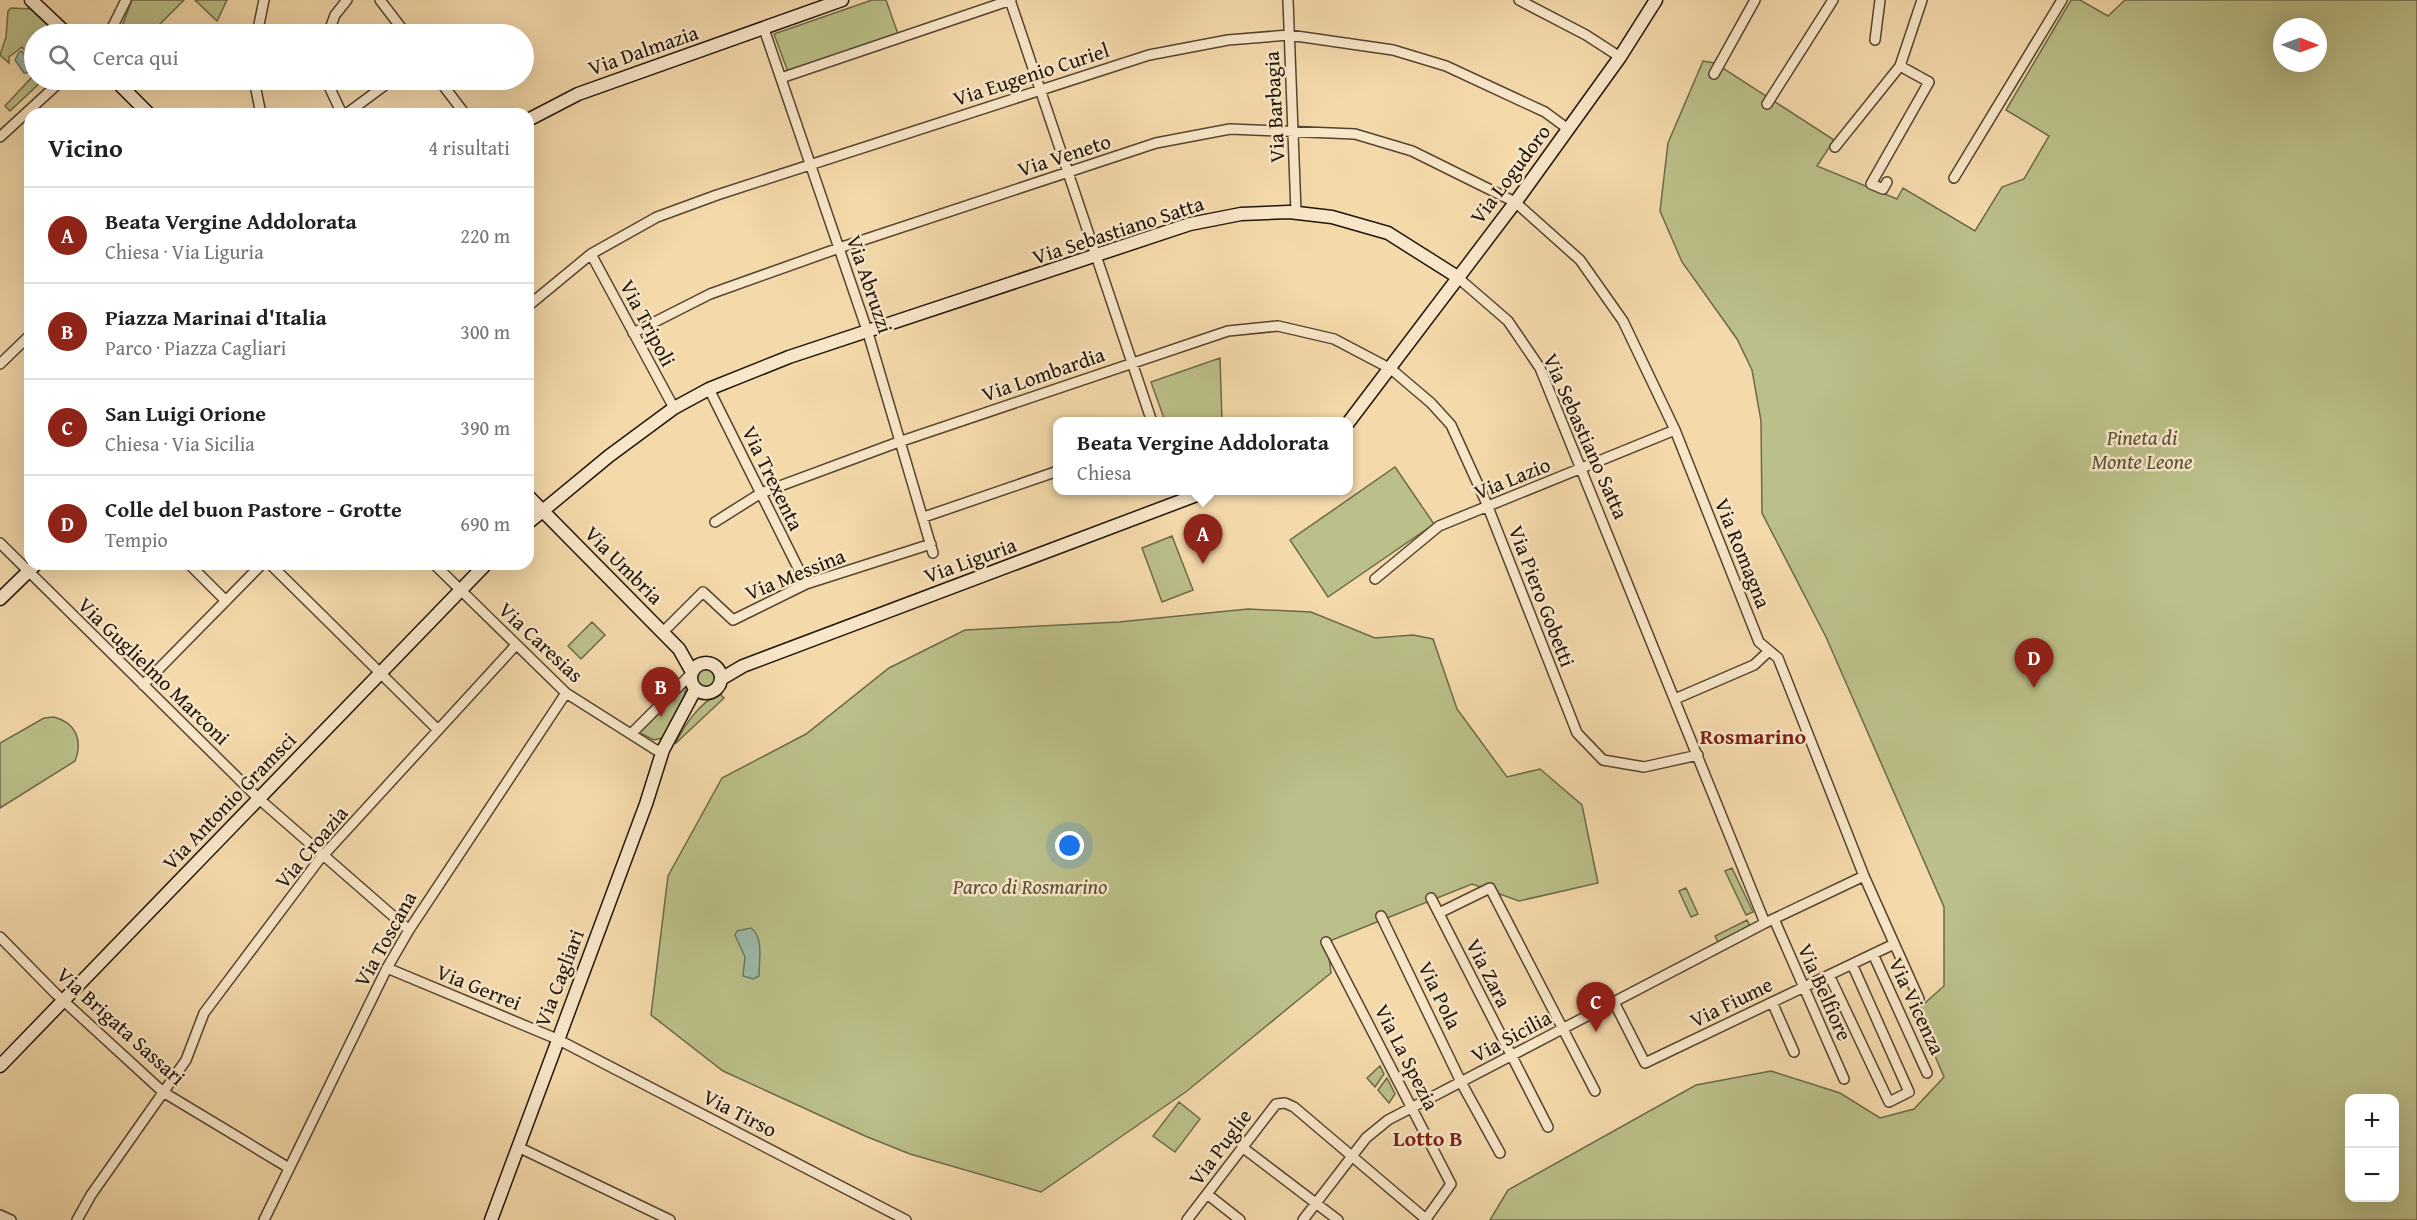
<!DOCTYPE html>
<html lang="it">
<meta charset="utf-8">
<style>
:root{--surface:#fff;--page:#f2f2f2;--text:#202124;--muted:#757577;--line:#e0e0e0;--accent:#8f2418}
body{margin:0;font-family:"Gentium Book Plus",serif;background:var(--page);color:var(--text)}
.controls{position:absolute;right:18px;bottom:18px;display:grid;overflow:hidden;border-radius:12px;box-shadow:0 6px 24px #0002}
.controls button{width:54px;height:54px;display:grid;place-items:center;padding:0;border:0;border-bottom:2px solid var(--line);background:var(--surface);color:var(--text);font:30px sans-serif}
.compass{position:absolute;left:2273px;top:18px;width:54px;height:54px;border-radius:50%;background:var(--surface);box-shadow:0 6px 24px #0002;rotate:91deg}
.you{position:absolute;left:1070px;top:846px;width:21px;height:21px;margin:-15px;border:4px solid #fff;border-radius:50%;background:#1a73e8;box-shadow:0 0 0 9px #1a73e833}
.badge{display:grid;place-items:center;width:39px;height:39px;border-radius:50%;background:var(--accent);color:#fff;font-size:20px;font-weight:700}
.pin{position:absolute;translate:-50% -50px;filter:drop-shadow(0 2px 3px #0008)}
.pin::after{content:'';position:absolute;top:32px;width:21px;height:18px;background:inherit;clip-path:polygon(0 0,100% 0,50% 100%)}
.popup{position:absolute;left:1053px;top:417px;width:300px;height:78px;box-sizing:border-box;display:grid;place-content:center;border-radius:12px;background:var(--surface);filter:drop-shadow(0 2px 4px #0005);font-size:20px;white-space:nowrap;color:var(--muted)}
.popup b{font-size:22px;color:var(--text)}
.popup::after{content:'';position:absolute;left:50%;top:100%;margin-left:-12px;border:12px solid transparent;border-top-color:var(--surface)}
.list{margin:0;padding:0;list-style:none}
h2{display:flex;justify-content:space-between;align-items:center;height:78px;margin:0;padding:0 24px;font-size:26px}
h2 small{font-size:20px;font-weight:400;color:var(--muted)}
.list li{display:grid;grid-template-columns:39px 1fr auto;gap:18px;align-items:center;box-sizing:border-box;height:96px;padding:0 24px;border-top:2px solid var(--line)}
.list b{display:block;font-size:22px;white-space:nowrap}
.list p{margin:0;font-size:20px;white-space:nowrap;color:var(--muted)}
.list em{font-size:20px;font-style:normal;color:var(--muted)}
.icon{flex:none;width:33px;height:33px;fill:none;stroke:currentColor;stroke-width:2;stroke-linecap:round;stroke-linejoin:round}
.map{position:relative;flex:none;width:2417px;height:1220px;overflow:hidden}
.search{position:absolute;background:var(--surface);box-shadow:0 6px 24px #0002;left:24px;top:24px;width:510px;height:66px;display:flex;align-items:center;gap:15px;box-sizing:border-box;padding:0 21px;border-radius:33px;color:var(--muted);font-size:22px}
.panel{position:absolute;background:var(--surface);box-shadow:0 6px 24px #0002;left:24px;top:108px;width:510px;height:462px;border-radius:18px}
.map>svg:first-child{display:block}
</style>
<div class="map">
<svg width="2417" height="1220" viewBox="0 0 2417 1220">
<rect width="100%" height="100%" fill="#f4d9ab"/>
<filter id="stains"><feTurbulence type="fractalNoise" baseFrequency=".00333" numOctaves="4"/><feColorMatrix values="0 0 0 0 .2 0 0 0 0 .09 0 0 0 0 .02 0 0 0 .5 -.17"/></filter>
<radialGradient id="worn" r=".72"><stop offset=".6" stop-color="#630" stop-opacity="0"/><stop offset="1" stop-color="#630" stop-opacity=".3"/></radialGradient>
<path fill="#bbbf89" stroke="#6c6a48" stroke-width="1.5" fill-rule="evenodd" d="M 132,0 L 184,0 L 150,34 L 119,34 Z
M 195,0 L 227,0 L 217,21 Z
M 872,0 L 886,0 L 898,34 L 788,72 L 774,34 Z
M 2071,0 L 2080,0 L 2108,16 L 2125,0 L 2417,0 L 2417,1220 L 1490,1220 L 1508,1190 L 1696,1085 L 1771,1071 L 1840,1093 L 1880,1118 L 1914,1109 L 1944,1077 L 1916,1011 L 1944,986 L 1944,907 L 1826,637 L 1762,513 L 1761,421 L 1752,370 L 1737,339 L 1682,262 L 1660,211 L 1668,143 L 1703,61 L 1715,63 L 1834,140 L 1817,166 L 1897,199 L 1903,188 L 1975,231 L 2002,187 L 2024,179 L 2049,136 L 2006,110 ZM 2282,27 L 2318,27 L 2318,63 L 2282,63 ZM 2350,1098 L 2394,1098 L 2394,1198 L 2350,1198 Z
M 11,8 L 31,9 L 57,34 L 34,34 L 34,62 L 22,47 L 9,57 L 9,63 L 0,55 L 6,37 L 8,11 Z
M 34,75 L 34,80 L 43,80 L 10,111 L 5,106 Z
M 1220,358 L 1222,421 L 1165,421 L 1151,382 Z
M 1395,467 L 1434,524 L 1328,597 L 1290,540 Z
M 1172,536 L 1193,590 L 1162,602 L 1142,548 Z
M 1248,609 L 1311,612 L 1375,638 L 1413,635 L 1433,639 L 1457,709 L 1507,777 L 1540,769 L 1582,805 L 1598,883 L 1519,901 L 1472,884 L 1327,942 L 1331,973 L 1187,1091 L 1041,1192 L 910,1154 L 865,1136 L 723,1071 L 651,1015 L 668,876 L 722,778 L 806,734 L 889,668 L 965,630 L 1119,622 Z
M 592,622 L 605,635 L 581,659 L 568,646 Z
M695 678a11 11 0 1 1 22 0a11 11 0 1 1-22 0Z
M 686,685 L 684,699 L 662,738 L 654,740 L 636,731 Z
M 719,693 L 724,698 L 675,744 C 686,723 698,705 719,693 Z
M 54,717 C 76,723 83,740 75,761 L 0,808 L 0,743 L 44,718 Z
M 1732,868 L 1753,912 L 1746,915 L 1725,871 Z
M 1686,888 L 1698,914 L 1691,917 L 1679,891 Z
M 1747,920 L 1750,926 L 1718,942 L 1715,936 Z
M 1380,1066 L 1384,1074 L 1375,1087 L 1367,1078 Z
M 1387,1078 L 1395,1094 L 1389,1103 L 1378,1090 Z
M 1179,1102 L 1200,1119 L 1175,1152 L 1153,1136 Z"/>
<path fill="#9cbaa7" stroke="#6a7867" stroke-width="1.5" d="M 22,51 L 32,67 L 27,73 L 24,73 L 15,60 L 19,52 Z
M 751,928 C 764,937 759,962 759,976 L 753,979 L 743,976 L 745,957 L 735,935 L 737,931 Z"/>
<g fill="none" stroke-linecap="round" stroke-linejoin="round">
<defs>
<path id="street" d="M 380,0 L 406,34
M 1010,0 L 1152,422
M 1288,0 L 1296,212
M 1519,0 L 1586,35 L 1620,57
M 764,29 L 868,333 L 933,553
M 109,34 L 126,0
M 257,34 L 264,0
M 328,34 L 335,15 L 347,0
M 1875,40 L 1880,0
M 1714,74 L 1755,0
M 781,78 L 1011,0
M 254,80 L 261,114
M 326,80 L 342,114
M 439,80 L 465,114
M 1767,104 L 1833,0
M 346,114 L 392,80
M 0,137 L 62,80
M 1835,147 L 1900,66 L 1922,0
M 1954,178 L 2062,0
M 1887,182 L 1883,189 L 1871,184 L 1929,82 L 1900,66
M 591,254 L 674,408
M 1456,276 L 1508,321 L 1540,368 L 1765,923
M 528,306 L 591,254 L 657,217 L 717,195 L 1149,55 L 1228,40 L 1289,35 L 1393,50 L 1446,66 L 1545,112 L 1568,129
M 633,333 L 710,294 L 839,248 L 1156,143 L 1230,129 L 1355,134 L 1412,151 L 1515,202 L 1580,260 L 1623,321 L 1675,430 L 1759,642 L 1778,658 L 1864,876 L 1919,999
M 0,364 L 30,335
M 709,389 L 806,584
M 924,517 L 1058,471
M 715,522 L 761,493 L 896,443 L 1228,331 L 1278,326 L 1334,339 L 1391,369 L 1431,403 L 1451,425 L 1486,502 L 1577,733 L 1603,760 L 1644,767 L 1698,755
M 0,543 L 258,798 L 409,930
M 189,564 L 226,601
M 270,564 L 438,730
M 434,564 L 566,693 L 656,750 L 663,750
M 1375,579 L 1439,526 L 1675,430
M 663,632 L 703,592 L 733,620 L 806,584 L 931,544
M 143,685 L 262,564
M 1675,699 L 1754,665 L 1769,651
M 632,733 L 691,674
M 1431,898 L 1548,1127
M 1439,913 L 1490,888 L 1595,1091
M 1381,916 L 1462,1084 L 1500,1153
M 1774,919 L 1844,1079
M 0,937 L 55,993 L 163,1092 L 289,1168
M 1326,942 L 1451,1184 L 1426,1219
M 1873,954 L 1927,1073
M 387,968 L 557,1039 L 906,1220
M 1829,975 L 1889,1102 L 1909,1092 L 1852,964
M 1614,1002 L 1645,1063 L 1894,944
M 1772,1002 L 1794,1052
M 518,1147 L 670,1220
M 1242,1147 L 1338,1220
M 1207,1194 L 1240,1220
M 0,1215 L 11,1220
M 77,1220 L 91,1195 L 186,1060 L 204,1013 L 319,860 L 516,645
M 264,1220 L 387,968 L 409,930 L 566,693
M 1187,1220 L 1276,1104 L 1285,1103 L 1294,1107 L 1427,1220
M 1303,1220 L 1366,1138 L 1388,1120 L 1765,923 L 1864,876"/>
<path id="secondary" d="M 31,0 L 67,34
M 115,80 L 149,114
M 528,120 L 578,94 L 842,0
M 1348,423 L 1520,196 L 1620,57 L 1656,0
M 528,496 L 679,649 L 692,672
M 528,523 L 609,456 L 674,408 L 709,389 L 789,357 L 1190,224 L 1241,214 L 1289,212 L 1332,217 L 1388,233 L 1456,276
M 0,599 L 36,564
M691 678a15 15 0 1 1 30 0a15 15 0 1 1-30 0Z
M 721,679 L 743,666 L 1210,490
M 0,1066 L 486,564
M 491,1220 L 646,804 L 663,750 L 695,690"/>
</defs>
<use href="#street" stroke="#544530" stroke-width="12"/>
<use href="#secondary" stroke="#1e1407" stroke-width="15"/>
<use href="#street" stroke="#f8e6c8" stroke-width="9"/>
<use href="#secondary" stroke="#f8e6c8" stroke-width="12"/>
</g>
<g text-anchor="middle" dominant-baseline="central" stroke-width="5" stroke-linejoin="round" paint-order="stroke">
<g font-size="21" fill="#1e1407" stroke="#f8e6c8">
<text transform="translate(643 50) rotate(-19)">Via Dalmazia</text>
<text transform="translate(1031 74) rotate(-18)">Via Eugenio Curiel</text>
<text transform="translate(1274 107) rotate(-93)">Via Barbagia</text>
<text transform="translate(1064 155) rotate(-18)">Via Veneto</text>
<text transform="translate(1510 174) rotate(-53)">Via Logudoro</text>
<text transform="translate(1118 230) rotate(-18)">Via Sebastiano Satta</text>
<text transform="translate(870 284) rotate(71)">Via Abruzzi</text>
<text transform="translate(648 323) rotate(62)">Via Tripoli</text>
<text transform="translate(1043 374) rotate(-19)">Via Lombardia</text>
<text transform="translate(1586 436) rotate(66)">Via Sebastiano Satta</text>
<text transform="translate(773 478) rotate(64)">Via Trexenta</text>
<text transform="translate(1512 478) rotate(-22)">Via Lazio</text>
<text transform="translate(1743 553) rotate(68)">Via Romagna</text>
<text transform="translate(970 560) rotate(-20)">Via Liguria</text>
<text transform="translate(624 565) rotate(45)">Via Umbria</text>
<text transform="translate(795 574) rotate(-22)">Via Messina</text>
<text transform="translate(1542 596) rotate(69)">Via Piero Gobetti</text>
<text transform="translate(541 642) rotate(43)">Via Caresias</text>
<text transform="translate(154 671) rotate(44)">Via Guglielmo Marconi</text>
<text transform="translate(229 801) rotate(-46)">Via Antonio Gramsci</text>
<text transform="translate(311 847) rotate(-50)">Via Croazia</text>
<text transform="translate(385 939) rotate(-61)">Via Toscana</text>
<text transform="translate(1489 973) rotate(63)">Via Zara</text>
<text transform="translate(559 978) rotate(-69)">Via Cagliari</text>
<text transform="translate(479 987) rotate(22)">Via Gerrei</text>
<text transform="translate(1825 992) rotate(66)">Via Belfiore</text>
<text transform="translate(1440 995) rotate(64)">Via Pola</text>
<text transform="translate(1731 1002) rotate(-26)">Via Fiume</text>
<text transform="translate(1917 1006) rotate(65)">Via Vicenza</text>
<text transform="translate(121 1026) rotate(42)">Via Brigata Sassari</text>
<text transform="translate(1511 1036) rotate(-28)">Via Sicilia</text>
<text transform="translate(1407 1057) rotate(63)">Via La Spezia</text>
<text transform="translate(740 1113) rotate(27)">Via Tirso</text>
<text transform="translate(1220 1147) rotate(-53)">Via Puglie</text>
</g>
<g font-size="21" font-style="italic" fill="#555034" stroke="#f8e6c8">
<text x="2142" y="437">Pineta di<tspan x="2142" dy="24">Monte Leone</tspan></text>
<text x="1030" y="886">Parco di Rosmarino</text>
</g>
<g font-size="22" font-weight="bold" fill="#7a1f14" stroke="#f8e6c8">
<text x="1753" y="736">Rosmarino</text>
<text x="1428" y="1138">Lotto B</text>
</g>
</g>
<rect width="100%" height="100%" filter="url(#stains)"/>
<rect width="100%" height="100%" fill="url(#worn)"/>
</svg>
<div class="controls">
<button>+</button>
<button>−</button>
</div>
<svg class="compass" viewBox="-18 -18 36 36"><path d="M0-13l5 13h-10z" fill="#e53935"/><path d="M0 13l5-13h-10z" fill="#757577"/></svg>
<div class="you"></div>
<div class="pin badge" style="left:1203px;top:564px">A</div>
<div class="popup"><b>Beata Vergine Addolorata</b>Chiesa</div>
<div class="pin badge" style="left:661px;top:717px">B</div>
<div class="pin badge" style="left:1596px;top:1032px">C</div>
<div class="pin badge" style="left:2034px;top:688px">D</div>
<div class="search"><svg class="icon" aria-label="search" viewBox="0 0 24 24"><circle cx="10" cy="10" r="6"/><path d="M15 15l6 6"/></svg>Cerca qui</div>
<section class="panel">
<h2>Vicino<small>4 risultati</small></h2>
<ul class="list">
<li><span class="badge">A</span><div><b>Beata Vergine Addolorata</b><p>Chiesa · Via Liguria</p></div><em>220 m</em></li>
<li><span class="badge">B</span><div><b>Piazza Marinai d'Italia</b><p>Parco · Piazza Cagliari</p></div><em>300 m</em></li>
<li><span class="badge">C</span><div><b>San Luigi Orione</b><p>Chiesa · Via Sicilia</p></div><em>390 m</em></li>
<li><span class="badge">D</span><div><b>Colle del buon Pastore - Grotte</b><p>Tempio</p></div><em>690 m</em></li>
</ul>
</section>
</div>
